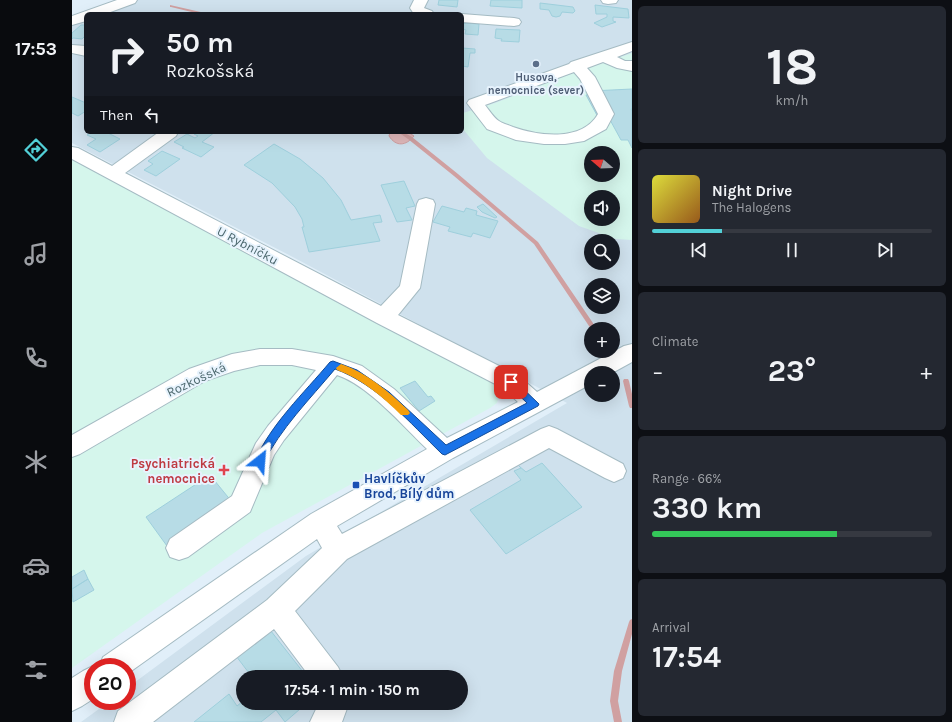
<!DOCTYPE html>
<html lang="en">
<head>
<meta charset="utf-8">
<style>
	body { margin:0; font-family:Karla,sans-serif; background:#242831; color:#f1f3f6; height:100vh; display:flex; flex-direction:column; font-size:15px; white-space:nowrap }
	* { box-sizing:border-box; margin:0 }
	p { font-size:13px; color:#9ea1a6 }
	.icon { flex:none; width:22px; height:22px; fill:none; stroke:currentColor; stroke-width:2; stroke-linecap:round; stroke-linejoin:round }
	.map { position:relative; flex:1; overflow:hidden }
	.side { display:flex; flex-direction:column; gap:6px; padding:6px; background:#0d0f14; width:320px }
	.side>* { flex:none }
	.guide { position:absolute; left:12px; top:12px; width:380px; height:122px; border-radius:6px; box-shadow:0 4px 16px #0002; background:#171b24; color:#f1f3f6; overflow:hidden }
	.needle { width:26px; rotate:289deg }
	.controls { position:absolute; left:512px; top:146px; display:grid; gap:8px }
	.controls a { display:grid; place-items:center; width:36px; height:36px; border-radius:50%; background:#171b24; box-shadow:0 4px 16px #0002; font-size:20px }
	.speed { position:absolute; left:12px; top:658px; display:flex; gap:8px; font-size:20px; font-weight:700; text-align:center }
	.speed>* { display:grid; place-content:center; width:52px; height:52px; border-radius:50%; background:#171b24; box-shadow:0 4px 16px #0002; line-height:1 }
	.speed .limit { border:6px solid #d22; background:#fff; color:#111 }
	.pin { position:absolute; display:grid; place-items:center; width:34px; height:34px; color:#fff; margin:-17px; border-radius:8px; box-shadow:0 2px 6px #0006 }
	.me { position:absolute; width:44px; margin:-22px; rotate:28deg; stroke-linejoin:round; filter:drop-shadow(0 0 3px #0008) }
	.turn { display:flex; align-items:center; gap:14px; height:84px; padding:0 16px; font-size:18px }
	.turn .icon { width:52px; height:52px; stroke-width:2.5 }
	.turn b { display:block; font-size:28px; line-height:34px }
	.then { display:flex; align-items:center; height:38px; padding:0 16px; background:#0003; gap:8px; font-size:15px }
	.big { font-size:30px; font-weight:700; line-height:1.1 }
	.side .card { flex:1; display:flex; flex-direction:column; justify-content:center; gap:6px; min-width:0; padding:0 14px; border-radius:6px; background:#242831 }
	.side .dial { align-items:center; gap:0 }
	.dial b { font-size:52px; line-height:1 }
	.song { display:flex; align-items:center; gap:12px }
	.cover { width:48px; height:48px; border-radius:6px; background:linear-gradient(135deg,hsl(60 70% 55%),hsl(30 70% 35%)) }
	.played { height:4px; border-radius:2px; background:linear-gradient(90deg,#52d0d7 25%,#363941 25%) }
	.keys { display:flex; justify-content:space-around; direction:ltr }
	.heat { display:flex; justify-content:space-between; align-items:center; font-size:22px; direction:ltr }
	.charge { height:6px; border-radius:3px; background:linear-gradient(90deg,#34c759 66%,#363941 0) }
	.trip { position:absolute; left:164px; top:670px; width:232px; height:40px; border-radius:20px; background:#171b24; box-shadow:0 4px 16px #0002; font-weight:700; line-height:40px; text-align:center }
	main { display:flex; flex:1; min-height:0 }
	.menu { display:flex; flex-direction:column; width:72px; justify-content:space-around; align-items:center; background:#090b0e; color:#9ea1a6 }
	.menu .icon { width:28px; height:28px }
	.menu .active { color:#52d0d7 }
	.menu b { font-size:18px; color:#f1f3f6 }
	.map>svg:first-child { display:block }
	.residential { fill:#cfe1ed; fill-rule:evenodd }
	.medical { fill:#d5f6ec; fill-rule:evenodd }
	.water { fill:#e0b8ba; stroke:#d0a0a1 }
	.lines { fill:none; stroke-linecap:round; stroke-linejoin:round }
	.stream { fill:#d0a0a1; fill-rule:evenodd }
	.building { fill:#b7dce6; stroke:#9ecfdc }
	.minor-casing { stroke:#a5bbc3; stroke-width:2 }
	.minor { fill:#fff; fill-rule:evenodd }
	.route { fill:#1a73e8; stroke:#114b97 }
	.slow { fill:#f59e0b }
	.service-dot { fill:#5c6f8a; stroke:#e7f3fd; stroke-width:1.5 }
	.health-dot { fill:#e0444e; stroke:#e7f3fd; stroke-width:1.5 }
	.transit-dot { fill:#1a4fb4; stroke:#e7f3fd; stroke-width:1.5 }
	.labels { text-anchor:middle; stroke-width:4; stroke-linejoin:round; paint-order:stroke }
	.far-service-label { font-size:11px; font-weight:bold; fill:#4e5e75; stroke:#e7f3fd }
	.street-label { font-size:13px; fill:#4b676d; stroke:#e7f3fd }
	.health-label { font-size:13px; font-weight:bold; fill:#be3a42; stroke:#e7f3fd; text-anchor:end }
	.transit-label { font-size:13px; font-weight:bold; fill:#164399; stroke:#e7f3fd; text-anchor:start }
</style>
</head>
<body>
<main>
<nav class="menu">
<b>17:53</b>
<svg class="icon active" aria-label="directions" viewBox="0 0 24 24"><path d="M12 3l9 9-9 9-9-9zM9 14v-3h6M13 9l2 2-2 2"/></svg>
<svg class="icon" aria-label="music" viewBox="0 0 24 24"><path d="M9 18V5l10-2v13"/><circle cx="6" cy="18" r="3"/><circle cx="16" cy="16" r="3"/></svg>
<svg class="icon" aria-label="phone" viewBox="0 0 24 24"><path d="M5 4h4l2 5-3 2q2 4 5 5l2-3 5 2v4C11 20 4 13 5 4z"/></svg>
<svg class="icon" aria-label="climate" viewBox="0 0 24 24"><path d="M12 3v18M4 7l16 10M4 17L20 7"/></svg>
<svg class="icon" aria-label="car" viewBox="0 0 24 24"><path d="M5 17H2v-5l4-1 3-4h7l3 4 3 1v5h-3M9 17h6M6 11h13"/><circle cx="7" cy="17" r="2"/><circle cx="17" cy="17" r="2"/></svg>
<svg class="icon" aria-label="filters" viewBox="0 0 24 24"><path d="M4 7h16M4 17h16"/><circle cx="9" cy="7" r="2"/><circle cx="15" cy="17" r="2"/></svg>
</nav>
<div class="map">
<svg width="560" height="722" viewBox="0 0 560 722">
	<rect width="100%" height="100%" fill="#e1eff9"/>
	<!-- residential -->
	<path class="residential" d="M65 0H560V722H9L38 701H55V688L234 556 495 403 217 255 0 143V25L14 19V132H390V14H28ZM519 153H541V175H519ZM519 197H541V219H519ZM519 241H541V263H519ZM519 285H541V307H519ZM519 329H541V351H519ZM519 373H541V395H519ZM171 677H389V703H171Z"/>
	<!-- medical -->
	<path class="medical" d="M560 53V240L544 239 507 226 415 158 390 128V116L391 113 423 103 496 75ZM519 153H541V175H519ZM519 197H541V219H519Z
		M0 159 416 379 424 387 427 395 425 403 418 408 190 533 0 668Z"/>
	<!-- water -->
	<path class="water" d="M318 132H336L342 136C334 146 324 147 317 136Z"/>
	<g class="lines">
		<!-- stream -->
		<path class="stream" d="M98 5 133 13 135 14H128L99 7H98Z
			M326 132H331L340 137 386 174 466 242 525 329H519L462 244 382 176 336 139Z
			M552 379H556L557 381 560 394V408H558L557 406 551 381Z
			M560 619V634L550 671 546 701 550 722H542L538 701 542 671 557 622 558 620Z"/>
	</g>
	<!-- building -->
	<path class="building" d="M367 0H386L385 7 366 5Z
		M419 0H450V8L418 6Z
		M468 3 501 7 503 11 501 13 490 12 488 16 484 17 480 16 477 10 468 9Z
		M523 5 556 9 557 18 541 17V21L544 22 530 27 522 23 535 17V14H524Z
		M395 23 407 24 406 35 393 34 394 30 390 29V24Z
		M9 25H14V35L10 39 1 38 0 39V33Z
		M424 29 448 30 447 42 429 41 430 39 423 38Z
		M390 48 403 49V53H398L396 67 390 66Z
		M560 89V109H559L560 111V148L556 140H549L537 118 527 119 514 95 521 94 519 91Z
		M0 97 14 103V111L6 116 0 113Z
		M20 132H34L48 139 28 152 15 145 24 139 15 135Z
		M125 132H143L130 142 142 147 129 157 110 148 112 147 102 142 115 134 123 138 126 136 122 134Z
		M202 144 228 159 251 178 269 200 279 220 308 215 310 222 301 223 308 241 237 252 230 227H232L230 219 223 207 200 183 172 165Z
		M90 151 108 159 84 176 72 170 81 164 76 161Z
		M332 181 343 206 334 208 340 220 325 222 309 185Z
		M411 204 425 217 423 218 410 212 405 207Z
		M370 206 392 212 394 208 405 211 404 215 426 221 418 238 401 233 399 237 376 231 378 227 361 222Z
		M343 381 356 397 359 396 363 401 347 411 328 388Z
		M470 463 510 507 434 554 398 510 449 480 442 471 449 468 447 466 454 472Z
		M138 475 160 502 95 546 74 517Z
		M12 570 16 579 0 589V577Z
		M16 579 22 590 1 602 0 589Z
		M195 626 235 677H180L161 652Z
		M157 694 165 706 171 701V703H235L213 722 204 710 189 722H122Z"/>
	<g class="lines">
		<!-- minor casing -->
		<g class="minor-casing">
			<path id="minor" d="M45 0H65L63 3 33 14H14V21L0 25V16Z
				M342 0H356L352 8 360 11 362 14H342L338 8Z
				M529 0H546L544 3 536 4 531 3Z
				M389 14H390L442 18 447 19 449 22 447 25 442 26 390 22Z
				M560 42V51L545 57 553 61H560V71L545 68 531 62 515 68 523 77 542 114 534 129 512 141 493 144H472L444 140 415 129 395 103 397 100 497 64 499 62ZM502 72 508 79 526 114C510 142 467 136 441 127 437 125 431 124 427 121 422 118 417 110 413 105Z
				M0 45 14 46V56L0 53Z
				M87 132H106L104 136 53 173 309 306 328 286 345 204 347 200 354 198 361 200 363 204 348 288 326 315 447 376 465 392 552 346 560 344V362L540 373H519V384L381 458 265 526 270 534 469 429 477 426 485 429 551 464 554 471 551 478 542 482 533 478 477 448 275 559 223 611 266 667 271 677H238L202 629 81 722H42L46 711 195 600 250 548 245 539 55 674V667H27L31 657 239 514 355 449C331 426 296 385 265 375L212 440 202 455 178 512 116 557 107 560 98 557 94 548 98 539 160 496 184 443 196 426 244 370 220 365H188L162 371 133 381 8 454 0 457V435L117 369 160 354 188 349H220L261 356 290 366 322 389 375 438 446 402 431 388 305 323 0 159V147L6 148 40 166Z
				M21 666 22 667H21V699L10 706 0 711V678L11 671Z
				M247 703H277L270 722H238Z"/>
		</g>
		<!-- minor -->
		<use href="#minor" class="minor"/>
	</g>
	<!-- route -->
	<path class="route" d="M261 361 285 370 317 392 374 445 455 403 436 385 434 382 436 380H442L467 404 466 406 373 455 370 454C338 423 305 384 263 369 238 399 208 429 191 464L188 465 184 464 183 461C198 425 232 393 258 362Z"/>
	<!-- slow -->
	<path class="slow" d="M269 364C295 373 316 391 336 410L338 413 336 415H329C311 397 290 379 265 370L264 368Z"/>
	<!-- markers -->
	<circle class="service-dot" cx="464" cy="64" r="4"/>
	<path class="health-dot" d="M150 464h4v4h4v4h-4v4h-4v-4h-4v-4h4z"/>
	<rect class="transit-dot" x="280" y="481" width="8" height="8" rx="2"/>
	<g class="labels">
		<!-- far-service labels -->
		<g class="far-service-label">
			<text x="464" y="81">Husova,<tspan x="464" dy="13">nemocnice (sever)</tspan></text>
		</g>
		<!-- street labels -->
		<g class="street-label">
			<text transform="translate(176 245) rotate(28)" y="5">U Rybníčku</text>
			<text transform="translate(124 379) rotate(-25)" y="5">Rozkošská</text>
		</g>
		<!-- health labels -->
		<g class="health-label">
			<text x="143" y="468">Psychiatrická<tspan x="143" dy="15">nemocnice</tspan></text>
		</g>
		<!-- transit labels -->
		<g class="transit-label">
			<text x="292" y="483">Havlíčkův<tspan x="292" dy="15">Brod, Bílý dům</tspan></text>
		</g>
	</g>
</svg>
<div class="controls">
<a><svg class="needle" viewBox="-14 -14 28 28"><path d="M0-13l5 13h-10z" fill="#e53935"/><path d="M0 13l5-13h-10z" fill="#9ea1a6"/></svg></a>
<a><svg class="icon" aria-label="sound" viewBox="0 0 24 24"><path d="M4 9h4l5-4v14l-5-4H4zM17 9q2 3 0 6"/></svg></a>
<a><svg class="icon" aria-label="search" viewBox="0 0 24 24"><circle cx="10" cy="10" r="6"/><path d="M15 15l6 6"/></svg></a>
<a><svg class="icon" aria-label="layers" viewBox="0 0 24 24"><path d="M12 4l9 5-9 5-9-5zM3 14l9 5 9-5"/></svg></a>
<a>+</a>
<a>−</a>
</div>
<div class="speed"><div class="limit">20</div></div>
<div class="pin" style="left:439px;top:382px;background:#d93025"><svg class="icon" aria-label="arrive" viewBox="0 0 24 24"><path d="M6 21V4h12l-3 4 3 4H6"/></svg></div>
<svg class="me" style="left:188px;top:461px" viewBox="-20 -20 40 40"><path d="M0-17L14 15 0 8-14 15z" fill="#1a73e8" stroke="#fff" stroke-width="4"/></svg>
<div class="trip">17:54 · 1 min · 150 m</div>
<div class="guide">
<div class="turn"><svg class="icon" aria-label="right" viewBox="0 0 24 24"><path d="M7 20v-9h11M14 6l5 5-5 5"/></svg><div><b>50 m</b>Rozkošská</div></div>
<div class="then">Then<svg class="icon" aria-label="left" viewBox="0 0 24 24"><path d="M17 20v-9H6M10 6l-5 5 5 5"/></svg></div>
</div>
</div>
<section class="side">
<div class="card dial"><b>18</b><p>km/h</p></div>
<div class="card">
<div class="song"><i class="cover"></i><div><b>Night Drive</b><p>The Halogens</p></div></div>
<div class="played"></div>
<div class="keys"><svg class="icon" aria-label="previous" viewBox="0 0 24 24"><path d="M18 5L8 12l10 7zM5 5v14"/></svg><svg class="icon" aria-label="pause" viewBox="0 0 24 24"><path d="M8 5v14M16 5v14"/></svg><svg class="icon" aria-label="next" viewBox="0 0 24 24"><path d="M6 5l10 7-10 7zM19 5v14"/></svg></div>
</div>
<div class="card"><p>Climate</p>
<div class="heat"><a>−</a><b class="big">23°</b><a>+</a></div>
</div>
<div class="card"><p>Range · 66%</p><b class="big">330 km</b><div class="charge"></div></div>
<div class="card"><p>Arrival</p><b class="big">17:54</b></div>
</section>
</main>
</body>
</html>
